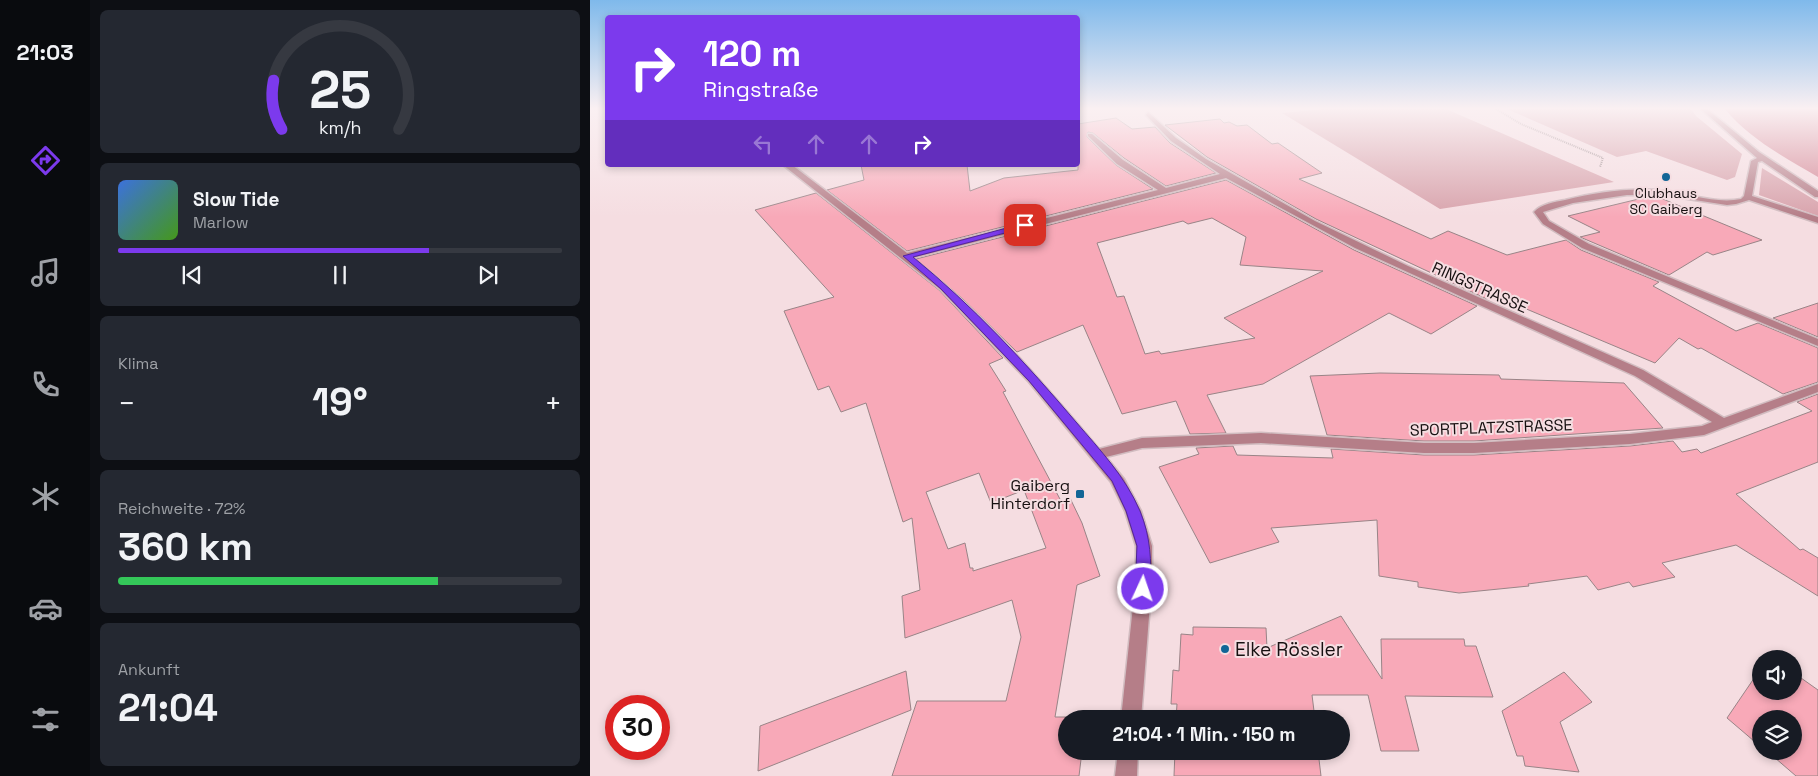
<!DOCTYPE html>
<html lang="de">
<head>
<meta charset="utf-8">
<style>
	body { margin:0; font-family:"Space Grotesk",sans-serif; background:#242831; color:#f1f3f6; height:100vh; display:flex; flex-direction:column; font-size:19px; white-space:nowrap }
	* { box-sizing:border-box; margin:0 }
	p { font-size:16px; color:#9ea1a6 }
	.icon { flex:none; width:28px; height:28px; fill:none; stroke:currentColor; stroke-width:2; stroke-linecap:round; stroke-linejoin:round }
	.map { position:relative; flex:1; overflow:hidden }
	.panel { display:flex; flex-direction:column; gap:10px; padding:10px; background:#0d0f14; width:500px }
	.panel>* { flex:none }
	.top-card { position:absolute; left:15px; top:15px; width:475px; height:152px; border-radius:5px; box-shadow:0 2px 8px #0003; background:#7c3aed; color:#fff; overflow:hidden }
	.fabs { position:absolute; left:1162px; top:650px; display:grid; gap:10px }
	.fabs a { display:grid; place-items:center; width:50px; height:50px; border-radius:50%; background:#171b24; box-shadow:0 2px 8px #0003; font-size:25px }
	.speed { position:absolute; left:15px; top:695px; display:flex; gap:10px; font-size:25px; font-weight:700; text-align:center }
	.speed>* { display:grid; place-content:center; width:65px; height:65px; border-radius:50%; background:#171b24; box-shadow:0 2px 8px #0003; line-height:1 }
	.speed .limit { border:8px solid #d22; background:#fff; color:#111 }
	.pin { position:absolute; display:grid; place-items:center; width:42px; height:42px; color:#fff; margin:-21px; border-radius:10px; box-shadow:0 2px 8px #0006 }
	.me { position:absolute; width:55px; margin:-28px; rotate:3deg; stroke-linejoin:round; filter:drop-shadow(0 0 4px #0008) }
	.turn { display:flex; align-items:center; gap:18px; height:105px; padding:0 15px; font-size:22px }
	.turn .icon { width:65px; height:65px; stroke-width:2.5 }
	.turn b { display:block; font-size:35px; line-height:42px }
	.lanes { display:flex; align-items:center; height:48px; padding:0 15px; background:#0003; justify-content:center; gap:25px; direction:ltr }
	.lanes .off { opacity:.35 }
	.big { font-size:38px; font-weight:600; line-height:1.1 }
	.panel .card { flex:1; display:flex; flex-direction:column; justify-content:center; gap:8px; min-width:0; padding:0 18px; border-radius:8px; background:#242831 }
	.panel .dial { align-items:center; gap:0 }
	.dial svg { height:130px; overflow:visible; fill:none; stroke:#363941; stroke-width:7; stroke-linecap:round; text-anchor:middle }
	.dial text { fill:#f1f3f6; stroke:none }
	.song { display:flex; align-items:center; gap:15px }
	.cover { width:60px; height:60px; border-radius:8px; background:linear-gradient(135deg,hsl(220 70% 55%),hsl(100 70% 35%)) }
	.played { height:5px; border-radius:2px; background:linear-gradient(90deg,#7c3aed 70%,#363941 70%) }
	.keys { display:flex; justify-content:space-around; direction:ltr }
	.heat { display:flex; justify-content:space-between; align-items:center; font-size:28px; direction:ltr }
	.charge { height:8px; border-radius:4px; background:linear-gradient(90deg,#34c759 72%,#363941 0) }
	.trip { position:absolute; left:468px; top:710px; width:292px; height:50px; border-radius:25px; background:#171b24; box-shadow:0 2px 8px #0003; font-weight:600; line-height:50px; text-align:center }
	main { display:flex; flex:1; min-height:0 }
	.dock { display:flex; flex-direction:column; width:90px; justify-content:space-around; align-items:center; background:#090b0e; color:#9ea1a6 }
	.dock .icon { width:35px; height:35px }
	.dock .selected { color:#7c3aed }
	.dock b { font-size:22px; color:#f1f3f6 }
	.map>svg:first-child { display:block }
	.green { fill:#d8a3ac }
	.forest { fill:#d48896 }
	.building { fill:#f8a9b8; stroke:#998487; fill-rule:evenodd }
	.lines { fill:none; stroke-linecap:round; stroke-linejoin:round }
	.minor-casing { stroke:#d1bcc0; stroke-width:3 }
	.path { stroke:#98888a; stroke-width:2; stroke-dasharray:1 1; stroke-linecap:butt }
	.minor { fill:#b57e88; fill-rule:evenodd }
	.route { fill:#7c3aed; stroke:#51269a }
	.poi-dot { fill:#126596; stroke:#f5dde1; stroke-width:2 }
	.labels { text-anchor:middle; stroke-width:4; stroke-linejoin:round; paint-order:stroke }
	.far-poi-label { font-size:14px; fill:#171011; stroke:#f5dde1 }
	.street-label { font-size:16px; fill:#171011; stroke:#f5dde1 }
	.poi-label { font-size:16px; fill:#171011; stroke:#f5dde1; text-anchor:end }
	.near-poi-label { font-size:19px; fill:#171011; stroke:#f5dde1; text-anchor:start }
</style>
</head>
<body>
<main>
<nav class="dock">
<b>21:03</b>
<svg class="icon selected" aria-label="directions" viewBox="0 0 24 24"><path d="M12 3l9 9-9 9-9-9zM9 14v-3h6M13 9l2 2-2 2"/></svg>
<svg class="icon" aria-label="music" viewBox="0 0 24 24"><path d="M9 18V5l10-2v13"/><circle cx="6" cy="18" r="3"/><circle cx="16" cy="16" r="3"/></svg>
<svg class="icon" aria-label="phone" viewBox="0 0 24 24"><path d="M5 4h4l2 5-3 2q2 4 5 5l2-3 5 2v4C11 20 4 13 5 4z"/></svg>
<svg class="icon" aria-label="climate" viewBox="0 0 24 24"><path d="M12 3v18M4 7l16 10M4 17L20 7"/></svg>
<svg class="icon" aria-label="car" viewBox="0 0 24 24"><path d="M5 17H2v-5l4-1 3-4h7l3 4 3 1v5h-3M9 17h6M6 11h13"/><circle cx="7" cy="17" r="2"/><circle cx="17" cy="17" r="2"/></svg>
<svg class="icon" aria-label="filters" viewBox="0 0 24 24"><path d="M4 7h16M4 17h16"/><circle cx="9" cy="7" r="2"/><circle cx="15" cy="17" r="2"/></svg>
</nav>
<section class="panel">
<div class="card dial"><svg viewBox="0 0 100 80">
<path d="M14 69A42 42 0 1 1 86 69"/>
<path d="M14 69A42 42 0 0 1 9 39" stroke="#7c3aed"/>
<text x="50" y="56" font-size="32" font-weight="700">25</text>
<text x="50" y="72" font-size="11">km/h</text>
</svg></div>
<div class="card">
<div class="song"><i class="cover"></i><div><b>Slow Tide</b><p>Marlow</p></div></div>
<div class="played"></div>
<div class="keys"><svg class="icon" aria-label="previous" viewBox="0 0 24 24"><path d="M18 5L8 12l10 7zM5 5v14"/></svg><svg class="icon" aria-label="pause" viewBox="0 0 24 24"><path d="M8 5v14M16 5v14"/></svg><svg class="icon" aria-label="next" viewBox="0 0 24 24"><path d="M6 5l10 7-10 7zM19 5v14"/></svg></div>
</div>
<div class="card"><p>Klima</p>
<div class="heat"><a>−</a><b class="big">19°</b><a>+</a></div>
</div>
<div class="card"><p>Reichweite · 72%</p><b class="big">360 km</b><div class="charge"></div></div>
<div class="card"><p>Ankunft</p><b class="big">21:04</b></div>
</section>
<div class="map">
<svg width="1228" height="776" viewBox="0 0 1228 776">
	<rect width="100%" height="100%" fill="#f5dde1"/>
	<!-- green -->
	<path class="green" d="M735 109H856L1024 182 850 209 692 113Z
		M917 109H1101L1106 116 1152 154 1145 177 1137 180 1056 151 1027 157Z
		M1172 168 1228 202V216L1169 195Z"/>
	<!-- forest -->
	<path class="forest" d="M1135 109H1228V177C1196 158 1158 138 1135 109Z"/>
	<!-- building -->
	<path class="building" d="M526 118 542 129 565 127 580 143 626 173 576 186 534 158 503 133 498 132 497 137 526 165 563 189 317 251 237 190 274 180 271 165H377L380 191 414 178 488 170V124Z
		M630 119 634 123 639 122 647 126 657 125 682 144 688 143 732 173 709 179 841 239 858 231 917 255 976 240 991 250 1069 282 1063 286 1146 331 1168 323 1228 348V382L1193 394 1111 348 1108 349 1089 338 1065 363 903 295 897 299 726 219 617 157 575 125Z
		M636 180 764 250 887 306 841 334 799 313 673 384 617 395 636 433 600 434 586 401 532 414 493 325 427 352 374 300 326 259ZM622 218 656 237 650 265 733 271 634 318 665 338 571 354 569 351 555 354 534 296 527 297 507 243 593 221 598 224Z
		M226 193 349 290 413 358 399 364 416 391 413 392 471 501 480 498 492 523 510 576 487 585 465 717H497L476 719V751H492L489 776H302L327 701H416L431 637 422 600 315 638 312 596 330 590 322 518 313 522 276 403 251 412 239 386 228 390 194 311 244 297 165 210ZM389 473 401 503 434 490 456 548 383 571V568H380L375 543 358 549 336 492Z
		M1057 197H1068L1172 240 1123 255 1117 252 1079 275 990 237 1010 232 978 216Z
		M1228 303V337L1183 318Z
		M790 373 909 375 911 379 1034 383 1073 428 884 441H834L737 435 720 376Z
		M1228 394V462L1146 494 1210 550 1213 549 1228 558V596L1146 545 1072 563 1085 577 1043 587 1039 582 1008 590 997 576 938 584 939 586 869 593 828 587V582L789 576 787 520 681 528 689 542 620 563 569 467 609 454 606 448 643 446 647 455 743 458 741 449 834 455H884L1040 446 1083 441 1092 452 1107 449 1111 453 1222 411 1207 402Z
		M751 616 792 679 791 639H874L875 646H886L903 697 815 696 829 751H791L778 695H722L725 719H586L587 704H581L583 670 589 671 591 634 603 635V627L676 628 677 648Z
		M1171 668V691H1204V673L1228 690V776H1206L1177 751H1204V719H1171V747L1137 718Z
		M316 671 321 710 168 771 170 726Z
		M974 672 1002 702 970 722 989 772 935 766 933 756H927L912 711Z
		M585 751H728L731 776H584Z"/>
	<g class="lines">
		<!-- minor casing -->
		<g class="minor-casing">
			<path id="minor" d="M1111 109H1117L1169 152 1228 191V197H1225L1172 161 1168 162 1162 196 1228 217V223L1159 200 1146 204 1137 205 1072 195H1037L983 203 953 212 959 221 999 244 1228 339V346L992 248 953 224 944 212C951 204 965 202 975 200 1007 192 1042 187 1075 191 1099 194 1127 204 1151 199L1154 196 1161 161 1167 158Z
				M558 112 586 138 616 159 725 221 818 266 1053 370 1134 418 1228 384V392L1114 435 1040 444 884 453H834L671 443 552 448 516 457 534 479 551 511 562 546V578L551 719H531L546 578V546L535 511 521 482 439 382 350 289 193 165H202L317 253 568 190 527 164 498 136V134H502L533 160 576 188 630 174 581 141 556 115ZM636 178 765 248 1045 376 1122 422 1112 426 1040 434 884 443H834L671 433 552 438 509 449C451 381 393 312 322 258Z
				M528 751H548L547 776H525Z"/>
		</g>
		<!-- path -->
		<path class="path" d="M906 109 931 124 1013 158 1010 167"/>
		<!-- minor -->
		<use href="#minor" class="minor"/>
	</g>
	<!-- sky -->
	<linearGradient id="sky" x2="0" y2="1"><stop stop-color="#7fb9eb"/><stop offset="0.5" stop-color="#faf0f2"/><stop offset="1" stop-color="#faf0f2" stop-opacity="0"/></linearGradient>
	<rect width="1228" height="217" fill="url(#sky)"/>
	<!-- route -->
	<path class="route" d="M435 223 439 225 438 227 323 257C383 306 436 363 486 422 510 450 535 476 550 511 561 538 561 560 561 589L559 593 553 595 548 593 545 589 547 546 536 511 522 481 439 381 351 289 313 256Z"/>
	<!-- markers -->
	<g class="poi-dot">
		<circle cx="1076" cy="177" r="5"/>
		<rect x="485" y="489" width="10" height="10" rx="2.5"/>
		<circle cx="635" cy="649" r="5"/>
	</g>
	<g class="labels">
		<!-- far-poi labels -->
		<g class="far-poi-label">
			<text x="1076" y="198">Clubhaus<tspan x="1076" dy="16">SC Gaiberg</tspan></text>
		</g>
		<!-- street labels -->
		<g class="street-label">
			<text transform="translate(890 287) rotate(24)" y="6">RINGSTRASSE</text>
			<text transform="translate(901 427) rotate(-2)" y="6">SPORTPLATZSTRASSE</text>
		</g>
		<!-- poi labels -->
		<g class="poi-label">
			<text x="480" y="491">Gaiberg<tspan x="480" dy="18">Hinterdorf</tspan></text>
		</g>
		<!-- near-poi labels -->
		<g class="near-poi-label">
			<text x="645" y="656">Elke Rössler</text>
		</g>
	</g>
</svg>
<div class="fabs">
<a><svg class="icon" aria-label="sound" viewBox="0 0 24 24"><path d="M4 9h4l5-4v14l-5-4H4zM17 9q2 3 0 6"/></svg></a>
<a><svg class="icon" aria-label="layers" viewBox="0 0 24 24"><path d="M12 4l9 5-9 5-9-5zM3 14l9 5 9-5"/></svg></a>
</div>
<div class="speed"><div class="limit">30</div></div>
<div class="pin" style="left:435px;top:225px;background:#d93025"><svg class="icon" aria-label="arrive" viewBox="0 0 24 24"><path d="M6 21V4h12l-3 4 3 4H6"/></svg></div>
<svg class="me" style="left:553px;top:589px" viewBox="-20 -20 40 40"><circle r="17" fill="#7c3aed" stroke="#fff" stroke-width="3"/><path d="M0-11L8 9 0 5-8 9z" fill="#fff"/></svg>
<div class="trip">21:04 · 1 Min. · 150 m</div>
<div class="top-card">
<div class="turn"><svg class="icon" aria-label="right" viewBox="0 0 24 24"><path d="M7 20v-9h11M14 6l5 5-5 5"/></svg><div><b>120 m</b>Ringstraße</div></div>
<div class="lanes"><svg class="icon off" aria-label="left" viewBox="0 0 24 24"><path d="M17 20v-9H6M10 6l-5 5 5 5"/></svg><svg class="icon off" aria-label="ahead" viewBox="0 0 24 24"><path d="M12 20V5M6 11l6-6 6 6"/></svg><svg class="icon off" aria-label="ahead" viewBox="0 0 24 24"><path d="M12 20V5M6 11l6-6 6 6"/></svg><svg class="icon" aria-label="right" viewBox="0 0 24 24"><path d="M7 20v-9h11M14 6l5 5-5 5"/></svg></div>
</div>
</div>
</main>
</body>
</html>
